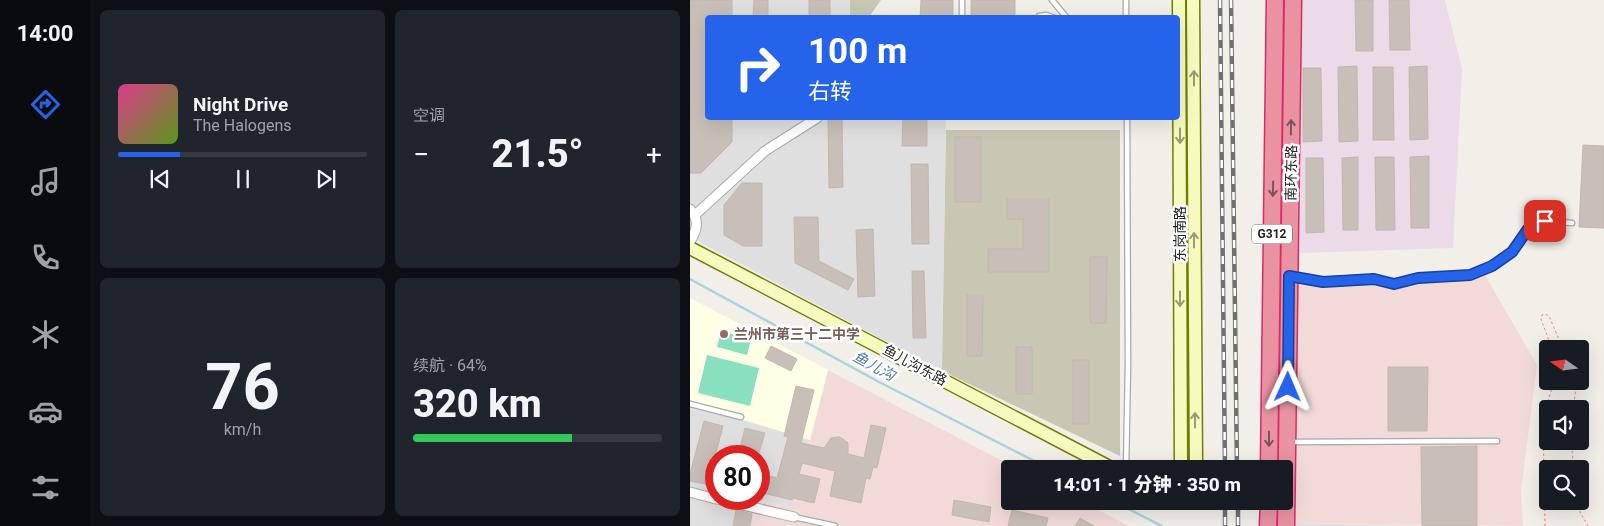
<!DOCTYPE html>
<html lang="zh">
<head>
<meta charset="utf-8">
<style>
	body { margin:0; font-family:Roboto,"Noto Sans SC",sans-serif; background:#20242c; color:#f1f3f6; height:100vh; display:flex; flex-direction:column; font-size:19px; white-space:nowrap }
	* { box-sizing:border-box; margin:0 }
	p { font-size:16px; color:#9ea1a6 }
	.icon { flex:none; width:28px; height:28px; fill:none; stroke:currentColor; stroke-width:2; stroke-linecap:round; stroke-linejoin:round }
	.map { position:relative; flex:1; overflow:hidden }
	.drawer { display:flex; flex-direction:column; gap:10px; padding:10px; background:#0d0f14; width:600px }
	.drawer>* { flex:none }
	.top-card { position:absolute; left:15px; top:15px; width:475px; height:105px; border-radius:5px; box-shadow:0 5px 20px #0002; background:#2563eb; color:#fff; overflow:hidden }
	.needle { width:32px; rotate:284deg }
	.tools { position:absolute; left:849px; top:340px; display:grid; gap:10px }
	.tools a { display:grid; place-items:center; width:50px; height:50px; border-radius:5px; background:#171b24; box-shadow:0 5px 20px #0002; font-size:25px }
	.speed { position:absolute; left:15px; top:445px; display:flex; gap:10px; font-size:25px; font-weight:700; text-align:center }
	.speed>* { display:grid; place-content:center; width:65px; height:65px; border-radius:50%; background:#171b24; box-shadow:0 5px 20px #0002; line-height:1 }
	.speed .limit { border:8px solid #d22; background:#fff; color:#111 }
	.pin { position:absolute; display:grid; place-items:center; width:42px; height:42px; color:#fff; margin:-21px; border-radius:10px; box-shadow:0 2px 8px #0006 }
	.me { position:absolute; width:55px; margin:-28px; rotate:1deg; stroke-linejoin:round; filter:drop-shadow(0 0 4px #0008) }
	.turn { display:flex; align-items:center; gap:18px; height:105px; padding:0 20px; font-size:22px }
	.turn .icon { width:65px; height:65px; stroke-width:2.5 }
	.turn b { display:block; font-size:35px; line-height:42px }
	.big { font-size:38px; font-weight:800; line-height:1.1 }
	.drawer .tile { flex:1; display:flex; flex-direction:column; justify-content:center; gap:8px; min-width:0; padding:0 18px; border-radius:8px; background:#20242c }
	.drawer .dial { align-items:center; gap:0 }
	.dial b { font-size:65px; line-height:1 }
	.song { display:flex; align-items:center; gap:15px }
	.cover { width:60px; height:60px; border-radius:8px; background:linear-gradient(135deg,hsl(330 70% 55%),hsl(90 70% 35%)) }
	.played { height:5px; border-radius:2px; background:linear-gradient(90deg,#2563eb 25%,#363941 25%) }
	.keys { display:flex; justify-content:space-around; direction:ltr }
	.heat { display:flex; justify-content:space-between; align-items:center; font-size:28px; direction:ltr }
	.charge { height:8px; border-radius:4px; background:linear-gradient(90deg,#34c759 64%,#363941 0) }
	.drawer .tiles { flex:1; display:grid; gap:10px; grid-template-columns:repeat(2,1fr) }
	.trip { position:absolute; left:311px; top:460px; width:292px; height:50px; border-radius:5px; background:#171b24; box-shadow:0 5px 20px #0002; font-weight:800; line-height:50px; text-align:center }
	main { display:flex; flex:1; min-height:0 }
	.menu { display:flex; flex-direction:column; width:90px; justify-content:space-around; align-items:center; background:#090b0e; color:#9ea1a6 }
	.menu .icon { width:35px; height:35px }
	.menu .selected { color:#2563eb }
	.menu b { font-size:22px; color:#f1f3f6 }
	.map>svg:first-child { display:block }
	.residential { fill:#e0dfdf; fill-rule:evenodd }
	.commercial { fill:#f2dad9 }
	.industrial { fill:#ebdbe8 }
	.education { fill:#ffffe5 }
	.construction { fill:#c7c7b4 }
	.pitch { fill:#88e0be }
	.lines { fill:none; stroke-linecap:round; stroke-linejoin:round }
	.stream { stroke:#aad3df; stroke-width:2.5 }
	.building { fill:#c7bfb8; stroke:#c4b6ab }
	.lane-casing { stroke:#a9a9a9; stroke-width:7 }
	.street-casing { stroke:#a9a9a9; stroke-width:11 }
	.secondary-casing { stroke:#707d05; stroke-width:15 }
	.highway-casing { stroke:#dc2a67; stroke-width:19 }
	.path { stroke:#fa8072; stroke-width:1; stroke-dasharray:2.5 2.5; stroke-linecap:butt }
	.lane { stroke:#fff; stroke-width:4.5 }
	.street { stroke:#fff; stroke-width:9 }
	.secondary { stroke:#f7fabf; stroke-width:12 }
	.highway { stroke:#e892a2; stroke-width:16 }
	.rail-casing { stroke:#707070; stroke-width:4.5 }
	.rail { stroke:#fff; stroke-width:2.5; stroke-dasharray:8; stroke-linecap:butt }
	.oneway { stroke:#979978 }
	.oneway2 { stroke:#7b545c }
	.route-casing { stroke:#184099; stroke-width:12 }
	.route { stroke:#2563eb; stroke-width:9 }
	.education-dot { fill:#8d6e63; stroke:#fff; stroke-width:2 }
	.labels { text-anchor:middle; stroke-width:5; stroke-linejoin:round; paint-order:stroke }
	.shield { fill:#fff; stroke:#646464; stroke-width:1 }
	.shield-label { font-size:12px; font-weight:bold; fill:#222 }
	.street-label { font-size:14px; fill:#222; stroke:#fff }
	.education-label { font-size:14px; font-weight:bold; fill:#785e54; stroke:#fff; text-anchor:start }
	.water-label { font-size:15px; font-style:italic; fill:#4a7aab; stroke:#fff }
</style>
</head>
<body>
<main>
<nav class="menu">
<b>14:00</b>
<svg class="icon selected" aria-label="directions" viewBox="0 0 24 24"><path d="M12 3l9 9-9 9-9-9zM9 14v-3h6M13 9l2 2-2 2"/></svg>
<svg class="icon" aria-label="music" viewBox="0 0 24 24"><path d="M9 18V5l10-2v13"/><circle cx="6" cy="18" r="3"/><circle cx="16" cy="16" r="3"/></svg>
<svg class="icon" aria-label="phone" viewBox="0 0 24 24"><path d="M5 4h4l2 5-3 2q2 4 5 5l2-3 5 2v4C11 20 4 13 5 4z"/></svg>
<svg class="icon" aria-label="climate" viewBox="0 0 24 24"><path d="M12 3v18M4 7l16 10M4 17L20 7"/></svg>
<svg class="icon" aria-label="car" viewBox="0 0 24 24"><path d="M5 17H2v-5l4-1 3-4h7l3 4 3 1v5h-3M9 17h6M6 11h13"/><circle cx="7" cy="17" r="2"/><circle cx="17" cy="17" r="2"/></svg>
<svg class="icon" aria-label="filters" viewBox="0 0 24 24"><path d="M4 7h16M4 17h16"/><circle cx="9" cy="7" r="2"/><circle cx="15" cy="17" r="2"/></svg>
</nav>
<section class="drawer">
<div class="tiles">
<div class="tile">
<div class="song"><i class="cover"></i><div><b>Night Drive</b><p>The Halogens</p></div></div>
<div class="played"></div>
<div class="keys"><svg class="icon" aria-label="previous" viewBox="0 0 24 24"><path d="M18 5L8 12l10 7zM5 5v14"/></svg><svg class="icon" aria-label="pause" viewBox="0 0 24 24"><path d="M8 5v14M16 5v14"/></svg><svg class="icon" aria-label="next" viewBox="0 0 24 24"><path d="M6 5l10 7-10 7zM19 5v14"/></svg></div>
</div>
<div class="tile"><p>空调</p>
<div class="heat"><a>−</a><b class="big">21.5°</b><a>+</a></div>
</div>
<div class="tile dial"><b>76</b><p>km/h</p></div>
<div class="tile"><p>续航 · 64%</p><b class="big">320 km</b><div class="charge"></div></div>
</div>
</section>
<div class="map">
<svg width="914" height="526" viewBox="0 0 914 526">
	<rect width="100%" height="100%" fill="#f2efe9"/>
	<!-- residential -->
	<path class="residential" d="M0 0H160V17L18 18V118H256L252 371 0 237Z
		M0 404 120 440 103 507 66 500 64 507 63 526H0ZM26 456H69V499H26Z
		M605 523 750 526H606Z"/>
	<!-- commercial -->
	<path class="commercial" d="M795 275 847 365 831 491 833 526 605 523 607 280Z
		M138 370 328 469H320V501H391L439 526H63L66 500 103 507Z"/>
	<!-- industrial -->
	<path class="industrial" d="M612 0H755L772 69 763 248 610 253Z"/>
	<!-- education -->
	<path class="education" d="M0 298 138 370 120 440 0 404Z"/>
	<!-- construction -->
	<path class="construction" d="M160 0H191L179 17 160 18Z
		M256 130H430V456L252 371Z"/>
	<!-- pitch -->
	<path class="pitch" d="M31 331 61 339 57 355 27 347Z
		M17 355 69 368 60 406 8 393Z"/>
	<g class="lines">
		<!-- stream -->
		<path class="stream" d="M0 279 189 382 360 469
			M423 501 472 526"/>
	</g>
	<!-- building -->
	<path class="building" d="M0 0H42V18H18V118H42V142L11 173H0Z
		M64 0H78V18H63Z
		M119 0H140V18H119Z
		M231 0H263V18H230Z
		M281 0H325V15H281Z
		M665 0H683V51H666Z
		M699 0H719L720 50H700Z
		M667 66 668 141 649 142 648 67Z
		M737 66 738 139 720 140 719 67Z
		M683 67H703L704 140H683Z
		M613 68H631L632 141 613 142Z
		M138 118H152L153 187 139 188Z
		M213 118H237V146H212Z
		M265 137H291V202H265Z
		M893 145 914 146V228L889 227Z
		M739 156V228H721L720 157Z
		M668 157V230H653L652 158Z
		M685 157H704L705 230H686Z
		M616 158H633L634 232 616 233Z
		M221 164H238L239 244H222Z
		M52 183H72V246H53L34 235V205Z
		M317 199H359V272H298V249H333V219H317Z
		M104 217H128L129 261 164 279 158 290 105 263Z
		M183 229 185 296 168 297 166 230Z
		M400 257H417L416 323H400Z
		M222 271H234L236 338H223Z
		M277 295H293L292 356H277Z
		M81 346 107 359 101 371 75 358Z
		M326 347H342V394H326Z
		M383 360H399V424H383Z
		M698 367H738L737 431H698Z
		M106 386 124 390 111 443 134 448 141 438 150 437 158 443V454L174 458 181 425 196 428 187 468 183 467 180 479 176 478 171 503 140 496 145 471 112 463 109 474 130 479 124 503 103 498 102 500 69 492 72 474 87 478 98 437 94 436Z
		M14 421 33 426 26 453V486L0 481V474Z
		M55 428 75 433 68 456H48Z
		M787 446V526H732L731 447Z
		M264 500 301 507 299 522 262 515Z
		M46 510 62 514 60 526H43Z
		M322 510 358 518 356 526H318Z
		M390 518 404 526H385Z"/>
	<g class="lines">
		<!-- lane casing -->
		<g class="lane-casing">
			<path id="lane" d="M362 0 377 18
				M436 0V18
				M349 16 356 15 365 18
				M272 18V0
				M603 277 633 282 684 279 704 284 728 278 780 275 802 266 822 252 838 229 846 224 855 221 882 223
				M0 404 51 417
				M601 442 807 441
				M436 469 438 364 437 118
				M104 517 145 526"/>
		</g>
		<!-- street casing -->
		<g class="street-casing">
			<path id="street" d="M0 209C10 220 7 230 0 242
				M5 215 75 151 127 118
				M0 492 26 499
				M27 499 104 517"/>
		</g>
		<!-- secondary casing -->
		<g class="secondary-casing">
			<path id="secondary" d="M489 0 491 469
				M503 0 506 469
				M0 248 423 469"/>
		</g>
		<!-- highway casing -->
		<g class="highway-casing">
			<path id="highway" d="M579 469 585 0
				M578 526 579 501
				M596 526 603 0"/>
		</g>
		<!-- path -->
		<path class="path" d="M862 349 851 319 852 315 855 314 859 316 873 349
			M883 409 886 388 885 381
			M881 441 884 469
			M888 501 890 512 898 526
			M855 526 853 419 864 381"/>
		<!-- lane -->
		<use href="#lane" class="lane"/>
		<!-- street -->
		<use href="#street" class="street"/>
		<!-- secondary -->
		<use href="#secondary" class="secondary"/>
		<!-- highway -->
		<use href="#highway" class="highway"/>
		<!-- rail casing -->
		<g class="rail-casing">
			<path id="rail" d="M530 0 535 469
				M541 0 547 469
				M535 501V526
				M548 501V526"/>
		</g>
		<!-- rail -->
		<use href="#rail" class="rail"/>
	</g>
	<!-- one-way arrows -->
	<defs><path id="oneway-shaft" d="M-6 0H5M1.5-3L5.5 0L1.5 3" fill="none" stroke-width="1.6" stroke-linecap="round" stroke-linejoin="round" transform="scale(1.25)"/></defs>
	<g class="oneway">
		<use href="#oneway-shaft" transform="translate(504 78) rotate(-90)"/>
		<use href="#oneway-shaft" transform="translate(490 136) rotate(90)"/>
		<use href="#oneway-shaft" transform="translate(504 240) rotate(-90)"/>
		<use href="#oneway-shaft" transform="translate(490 299) rotate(90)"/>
		<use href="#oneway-shaft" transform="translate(505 420) rotate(-90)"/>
	</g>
	<g class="oneway2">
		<use href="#oneway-shaft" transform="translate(601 127) rotate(-89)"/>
		<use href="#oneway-shaft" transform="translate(583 189) rotate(91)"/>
		<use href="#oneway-shaft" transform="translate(579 439) rotate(90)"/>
	</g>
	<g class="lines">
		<!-- route casing -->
		<g class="route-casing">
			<path id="route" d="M598 387 599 276 633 282 684 279 704 284 728 278 780 275 802 266 822 252 838 229 846 224 855 221"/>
		</g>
		<!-- route -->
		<use href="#route" class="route"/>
	</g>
	<!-- markers -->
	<circle class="education-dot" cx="34" cy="334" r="5"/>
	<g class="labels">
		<!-- shield labels -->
		<rect class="shield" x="562" y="224.5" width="40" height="19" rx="4"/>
		<g class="shield-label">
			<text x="582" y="238">G312</text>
		</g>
		<!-- street labels -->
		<g class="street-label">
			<text transform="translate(601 173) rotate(-89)" y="5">南环东路</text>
			<text transform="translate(490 234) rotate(-90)" y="5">东岗南路</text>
			<text transform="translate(225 365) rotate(28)" y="5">鱼儿沟东路</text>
		</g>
		<!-- education labels -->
		<g class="education-label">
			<text x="44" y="339">兰州市第三十二中学</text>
		</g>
		<!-- water labels -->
		<g class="water-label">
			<text transform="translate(184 366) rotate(28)" y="5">鱼儿沟</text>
		</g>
	</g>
</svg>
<div class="tools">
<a><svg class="needle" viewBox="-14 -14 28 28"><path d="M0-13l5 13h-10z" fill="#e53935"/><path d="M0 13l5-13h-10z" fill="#9ea1a6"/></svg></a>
<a><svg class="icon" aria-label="sound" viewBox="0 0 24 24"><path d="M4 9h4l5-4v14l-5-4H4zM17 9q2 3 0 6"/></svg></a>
<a><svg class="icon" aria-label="search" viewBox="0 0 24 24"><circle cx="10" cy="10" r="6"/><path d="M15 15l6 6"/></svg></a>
</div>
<div class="speed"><div class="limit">80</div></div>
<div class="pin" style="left:855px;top:221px;background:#d93025"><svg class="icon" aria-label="arrive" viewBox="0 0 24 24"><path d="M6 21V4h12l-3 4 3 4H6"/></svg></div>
<svg class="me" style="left:598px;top:387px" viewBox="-20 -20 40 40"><path d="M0-17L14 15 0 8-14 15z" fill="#2563eb" stroke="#fff" stroke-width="4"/></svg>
<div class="trip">14:01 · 1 分钟 · 350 m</div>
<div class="top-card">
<div class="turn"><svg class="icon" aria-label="right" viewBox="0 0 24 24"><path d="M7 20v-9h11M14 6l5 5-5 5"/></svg><div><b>100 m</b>右转</div></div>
</div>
</div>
</main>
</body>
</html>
